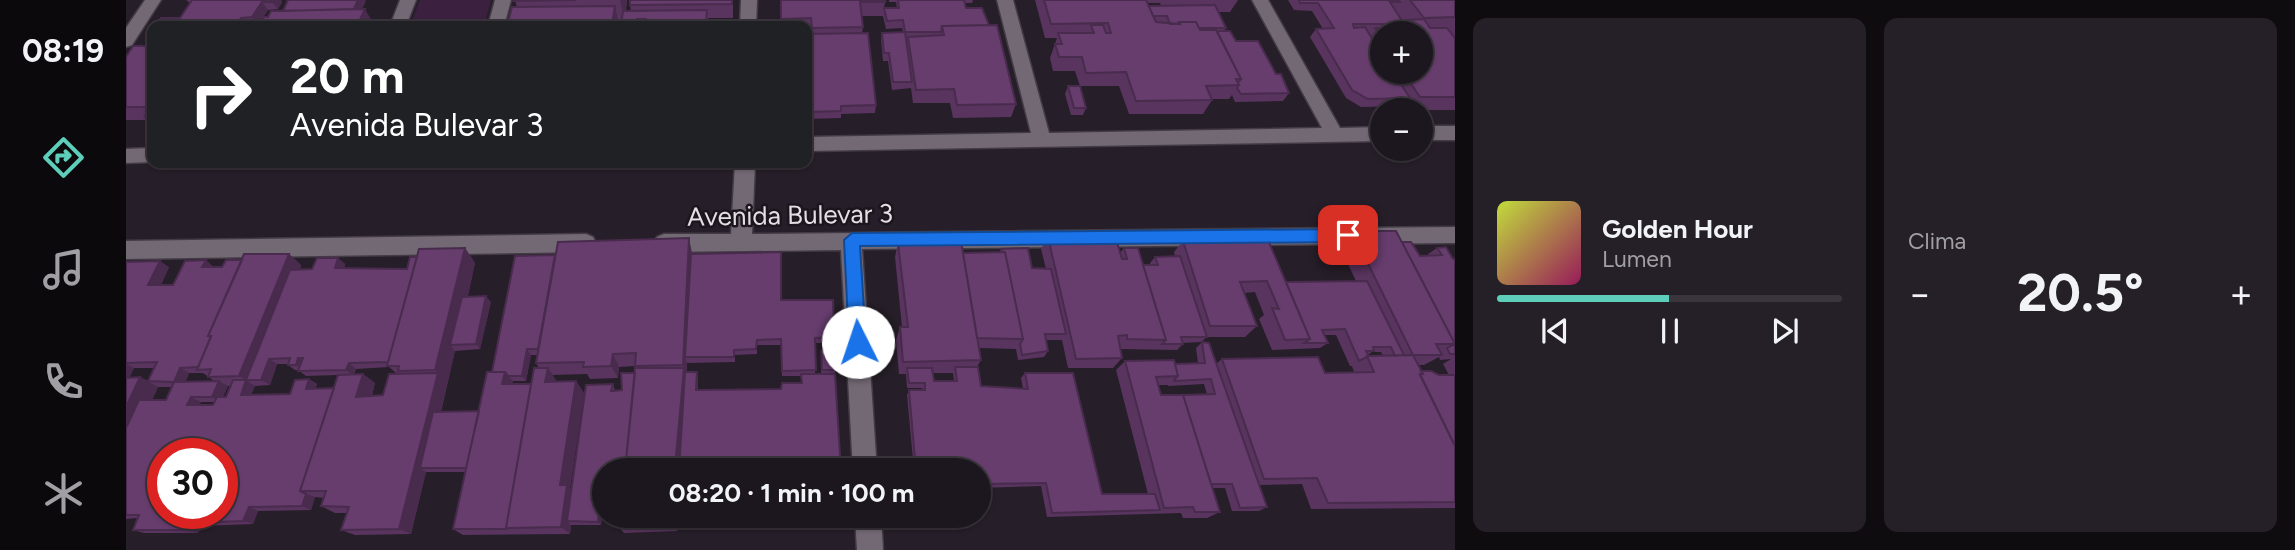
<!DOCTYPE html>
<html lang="pt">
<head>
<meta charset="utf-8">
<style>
	body { margin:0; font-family:Figtree,sans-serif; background:#251f27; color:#f1f3f6; height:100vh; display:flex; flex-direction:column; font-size:26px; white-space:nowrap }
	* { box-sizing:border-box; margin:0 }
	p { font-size:23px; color:#a09fa4 }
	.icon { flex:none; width:38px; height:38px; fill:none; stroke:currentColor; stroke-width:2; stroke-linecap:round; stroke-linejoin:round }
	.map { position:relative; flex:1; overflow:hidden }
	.side { display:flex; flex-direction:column; gap:18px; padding:18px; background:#0f0c10; width:840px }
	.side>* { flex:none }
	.hud { position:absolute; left:21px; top:21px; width:665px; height:147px; border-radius:14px; box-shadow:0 2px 5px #0004,0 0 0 2px #3a353c; background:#202124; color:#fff; overflow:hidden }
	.controls { position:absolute; left:1244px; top:21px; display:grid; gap:14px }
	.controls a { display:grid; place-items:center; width:63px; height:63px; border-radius:50%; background:#1c161e; box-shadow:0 2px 5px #0004,0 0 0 2px #3a353c; font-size:35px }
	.speed { position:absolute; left:21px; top:438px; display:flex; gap:14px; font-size:35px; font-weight:700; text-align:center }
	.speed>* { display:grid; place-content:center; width:91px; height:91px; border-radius:50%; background:#1c161e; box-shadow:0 2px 5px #0004,0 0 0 2px #3a353c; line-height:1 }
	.speed .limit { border:10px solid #d22; background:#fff; color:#111 }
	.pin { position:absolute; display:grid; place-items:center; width:60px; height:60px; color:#fff; margin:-30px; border-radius:14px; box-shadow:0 4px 10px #0006 }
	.me { position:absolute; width:77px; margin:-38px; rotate:356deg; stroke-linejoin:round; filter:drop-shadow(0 0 5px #0008) }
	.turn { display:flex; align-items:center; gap:24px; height:147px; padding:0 28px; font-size:32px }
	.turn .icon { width:91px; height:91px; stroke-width:2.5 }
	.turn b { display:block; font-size:49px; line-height:60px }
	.big { font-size:52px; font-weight:700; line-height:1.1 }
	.side .tile { flex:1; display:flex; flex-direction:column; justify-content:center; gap:10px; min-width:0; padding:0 24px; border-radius:14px; background:#251f27 }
	.song { display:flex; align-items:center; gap:21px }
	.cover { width:84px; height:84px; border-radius:10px; background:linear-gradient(135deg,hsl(70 70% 55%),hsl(330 70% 35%)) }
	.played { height:7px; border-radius:4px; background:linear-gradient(90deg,#5dceb9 50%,#3a353c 50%) }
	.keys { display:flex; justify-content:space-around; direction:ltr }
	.heat { display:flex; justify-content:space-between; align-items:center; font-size:38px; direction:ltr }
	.side .tiles { flex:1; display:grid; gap:18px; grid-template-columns:repeat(2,1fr) }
	.trip { position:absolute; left:466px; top:458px; width:399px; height:70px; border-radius:35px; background:#1c161e; box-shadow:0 2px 5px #0004,0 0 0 2px #3a353c; font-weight:700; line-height:70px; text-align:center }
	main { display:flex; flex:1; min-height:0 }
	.tabs { display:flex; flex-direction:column; width:126px; justify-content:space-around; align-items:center; background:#0b090c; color:#a09fa4 }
	.tabs .icon { width:49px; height:49px }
	.tabs .current { color:#5dceb9 }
	.tabs b { font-size:32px; color:#f1f3f6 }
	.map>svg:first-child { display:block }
	.green { fill:#3b2040 }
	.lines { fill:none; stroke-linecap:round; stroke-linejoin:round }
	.minor-casing { stroke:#423b44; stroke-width:3 }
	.minor { fill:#736975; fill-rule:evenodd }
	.wall { fill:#59345f; fill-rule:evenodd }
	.shaded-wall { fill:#482b4d }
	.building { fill:#673d6e; stroke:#482b4d; stroke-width:2; fill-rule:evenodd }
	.route { fill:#1a73e8; stroke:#114b97; stroke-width:2 }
	.labels { text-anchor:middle; stroke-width:5; stroke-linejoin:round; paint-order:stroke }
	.street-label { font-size:26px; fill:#e4dee5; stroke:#1d151e }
</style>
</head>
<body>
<main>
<nav class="tabs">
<b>08:19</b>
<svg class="icon current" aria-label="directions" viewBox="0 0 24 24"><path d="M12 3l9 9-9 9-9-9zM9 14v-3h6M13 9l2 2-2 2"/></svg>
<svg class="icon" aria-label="music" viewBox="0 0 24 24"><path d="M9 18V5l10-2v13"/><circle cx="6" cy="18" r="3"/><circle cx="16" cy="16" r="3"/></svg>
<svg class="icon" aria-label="phone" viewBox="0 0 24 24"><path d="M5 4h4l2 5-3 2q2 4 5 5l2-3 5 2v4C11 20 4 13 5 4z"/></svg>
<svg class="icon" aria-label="climate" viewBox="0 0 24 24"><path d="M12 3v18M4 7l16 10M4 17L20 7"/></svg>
</nav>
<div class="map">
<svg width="1329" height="550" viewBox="0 0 1329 550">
	<rect width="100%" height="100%" fill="#261e28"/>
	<!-- green -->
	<path class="green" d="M294 0H365L358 26H284Z"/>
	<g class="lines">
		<!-- minor casing -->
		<g class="minor-casing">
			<path id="minor" d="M19 0H35L6 45 0 47V28Z
				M274 0H290L280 26H264Z
				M369 0H385L378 26H362Z
				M615 0H631L630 26H614Z
				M871 0H887L923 133 1196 128 1126 0H1142L1214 128 1256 127V141L681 151V137L905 133Z
				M1295 126H1329V140H1295Z
				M26 148V162L0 163V149Z
				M609 163H629L626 234 1329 227V243L736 249 751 471H727L715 250 538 252 531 249 528 243 531 237 538 234H605Z
				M460 234 467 237 470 243 467 249 460 252 0 259V241Z
				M729 516H755L757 550H731Z"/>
		</g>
		<!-- minor -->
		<use href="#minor" class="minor"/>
	</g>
	<!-- wall -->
	<path class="wall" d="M60 0H155L156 2 152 9 142 10 132 25 120 26H29L54 18 64 3Z
		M389 0H501L500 11H505L504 5V0H607V18H582V22L381 26 391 7Z
		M655 0 759 2 758 8H771L770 2H763V0H847L846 3H839L840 8 890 104 885 117 827 118 824 103H787L785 88 766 90 762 61H757L755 40 756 33 777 32 776 28 760 29 757 16H735L737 27 736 33 750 105 749 113 715 114V118L681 119V34H685V32H681V26H655Z
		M909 0H1112L1104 12H1093L1100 28 1098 31 1150 74 1163 93 1157 101 1109 102 1106 95 1103 99H1085L1086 100 1077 114H1003L993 86H954L960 108 957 115H945L939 94 942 86H954L949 71H927L924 58 931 38H919ZM1022 3H1034L1035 5 1023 6Z
		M1162 0H1329V110H1279L1277 106 1235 107 1220 98 1184 37 1190 29H1197L1186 11 1168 10ZM1256 40 1295 72H1256Z
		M26 46V123L24 120H0V57Z
		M1226 231 1276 242 1294 256H1303L1302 254 1311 248 1327 259H1329V508L1185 509 1176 484 1133 485 1141 507 1133 511H1106L1099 488H1086L1094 512 1081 518H1057L1055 513 921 517 915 486 852 488V471H788L781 395 783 390H797L796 388H781L780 374H773L770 340 774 327H776L769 257 772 243 837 253 873 252 875 249 906 268 920 269 915 249 922 237 994 253 998 248 1017 265H1024V263L1029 257 1049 256 1048 252 1057 241 1070 240 1075 235 1098 241 1160 282 1230 281 1212 243ZM1129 292 1138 315 1133 319 1146 350 1194 348 1202 343 1199 335H1210L1224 366H1226L1228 372 1199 373 1096 359 1090 364 1076 342 1070 348 1072 363 1049 364 999 361 990 370 1022 494H976L899 373 895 378 897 389 855 386 851 367 855 360 853 348 890 349 892 360 918 357 922 351 920 340H936L942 368H987L996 358 995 349 1051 350 1057 344 1056 343 1075 342 1081 337H1119L1131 326 1118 293ZM1246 352H1255L1257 356H1243L1242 355ZM1313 357 1314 360 1325 359 1317 364 1323 375H1313L1295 371 1292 365H1298ZM807 373H827L828 381H808ZM1078 384 1081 394 1035 395 1032 385H1042V386Z
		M339 248 349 263 342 296 365 302 354 349 329 351 315 412 353 411 366 372 389 256 566 254 655 300 708 337 707 343H689V374H695V351L709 370V374L656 465 478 471V502L475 525H445L444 534 337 535 327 529 339 472H300L285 534 229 535 215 530 221 513H209L195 506 198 498 189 497 185 510 132 511 127 524 75 526 72 533H18L7 530 11 518 0 519V262L43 267 35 285H47L88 267H96L116 260 163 254 175 265 174 270 186 269 212 258 219 264 218 269H281L291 257ZM631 345H655L656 376H675V383L655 389 572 390V377L561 372V363L609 362V355L631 354ZM405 355H411L410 363 413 368 405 384H386L387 381H400ZM151 364H162V365L169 370H172L180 376 212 375 208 388 189 389 191 384 183 379 164 394 125 395 129 386 144 385ZM509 366 510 368 509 373 496 390 489 391 487 384 446 490 444 488 458 393 450 381 430 382 426 375 461 374 464 379 492 378 493 367ZM263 367 270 373 257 395 246 396 249 383 237 374H228L230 369ZM8 368H29L22 381 14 377 3 378ZM63 373H77L88 381H60ZM22 381 32 387H46L40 400H26L32 387ZM102 386H104L100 397H97ZM75 402H88L87 405H73Z
		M494 516H637V521L552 523 551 531 498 533 493 527Z"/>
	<!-- shaded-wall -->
	<path class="shaded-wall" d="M147 0H155L156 2 152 9 146 2Z
		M232 0H239L240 1 230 23 225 16Z
		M494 0H501L498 19Z
		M136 2 142 10 132 25 126 17Z
		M489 6 492 20 491 26H485Z
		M239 9 247 23 246 26H231Z
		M115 18 121 25 120 26H110Z
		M563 238 566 253 562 357H559L561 363V377L555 471H551L550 456 558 368 557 365Z
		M339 248 349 263 331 345H324L329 351 301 468H294L300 472 285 534 273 529 312 373 309 370Z
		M163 254 175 265 131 380H120L129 386 123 400 115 395 120 380 113 376Z
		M212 258 219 264 216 275 209 268Z
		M80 260 88 267H76Z
		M34 261 43 267 32 291 22 285Z
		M360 296 365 302 354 349 350 344Z
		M401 349 405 355 400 381 396 376Z
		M487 354 493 367 492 378 485 366Z
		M172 358 180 363 178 370 170 365Z
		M143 359 151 364 144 385 135 380Z
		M223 363 230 369 227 375 220 370Z
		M0 364 8 368 0 384Z
		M54 368 63 373 58 387 48 382Z
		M422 368 430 380 428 394 419 382Z
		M379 372 387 381 384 394 376 384Z
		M571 372 572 377 571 395 570 390Z
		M237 374 249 383 243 406 230 397Z
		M14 377 32 387 0 457V407Z
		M183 379 191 384 187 394 180 389Z
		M93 381 102 386 95 402 86 397Z
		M450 381 458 393 444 488 449 493 441 521 445 525 444 534 435 527 434 485Z
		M65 397 75 402 70 410 61 405Z
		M476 488 478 490V502L475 525 472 522Z
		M180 494 189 497 185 510 176 506Z
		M123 507 132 511 127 524 117 521Z
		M548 516H552L549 520 552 523 551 531 547 526Z
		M64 523 75 526 72 533 61 530Z"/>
	<!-- building -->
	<path class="building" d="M66 0H147L146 2H136L126 17 115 18 110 26H29L35 18H54Z
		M162 0H232L228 9 157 11Z
		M389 0H450L388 1Z
		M504 0H606V4L504 5Z
		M655 0H759V2H734L737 27 686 28 685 18 655 19Z
		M772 0H838L840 8H856L863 25 816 26 815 32H779L777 20 761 21 758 8H773Z
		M918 0H1020L1030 22 1054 24 1053 22H1070L1074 30H1090L1115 79H1110L1113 85 1080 86 1086 100 1010 101 1000 72 960 73 956 57H933L929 44H936L932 33H968L965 25H977L980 33H985L982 23 925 24Z
		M1173 0H1273L1274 2H1264L1278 24H1227L1228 28 1239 27 1256 55V59H1254L1256 63V72H1267L1284 98 1242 99 1226 90 1190 29 1208 28 1192 3H1174Z
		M1284 0H1329V17L1298 18Z
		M1089 5 1100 28H1073L1070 22H1053L1051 24H1044L1041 16H1027L1023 6Z
		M489 6 486 24H472V26H381L386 7Z
		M239 9 231 26H133L138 17H142L145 11Z
		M581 10 580 22 598 21V26H508V23L495 24 497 11ZM511 19H520V23H511Z
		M1298 19 1304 28H1321L1329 38V97H1294L1277 72H1295V33H1256V40L1249 28 1287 30 1281 20Z
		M508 23 507 26H472V24Z
		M871 25 890 104 831 105 828 89 790 90 782 37 818 35 816 26Z
		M1091 31H1104L1110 41H1132L1150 74H1155L1163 93 1115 94 1111 88 1113 85 1112 83 1115 79Z
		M779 32 786 82H767L763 53H758L756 33Z
		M742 33 750 105 715 106V111L681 112V34Z
		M7 46H26V115L19 116 24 107H0V57Z
		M942 86H954L960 108H948Z
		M1226 231H1270L1329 344H1310L1316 355H1287L1297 374H1294L1329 446V502L1202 503 1191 478 1138 479 1096 359 1192 357 1199 373 1248 372 1241 356 1287 355Z
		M1075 235H1095L1098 241 1142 240 1184 339 1159 340 1146 308 1153 309 1141 281 1114 282 1131 326H1084L1057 241 1076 240Z
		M989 236 996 259H1001L998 248H1012L1040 340 1001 339V335L992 336 996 358 950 359 922 237Z
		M563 238 557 365 509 366 510 353 487 354 485 366 457 367 458 362 410 363 432 242Z
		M835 241 855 360 777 362 774 327H782L772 243Z
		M1276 242H1285L1294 256 1316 255 1311 248 1320 247 1327 259H1329V354H1324L1321 348 1329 344Z
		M339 248 309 370 272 371 273 366H261L293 249Z
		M902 248 906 268 925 269 940 334H919L922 351 896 355 894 344 897 339 879 252H876L875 249Z
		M655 252V300H707L708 337 689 338 690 370 656 371 655 339 631 340 630 349 608 350V357H559L565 254Z
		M879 252 897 339 851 338 837 253Z
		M118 254H163L113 376 82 377 85 369 71 370 85 336H82Z
		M429 255 412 349H401L396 376H382L379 372H366L389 256Z
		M1054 256 1081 337H1055L1057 344H1036L1040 340 1017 265H1032L1029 257Z
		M284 257H291L262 362 223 363 220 370 172 371 177 358H172L170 365H162L164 358 143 359 135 380H120L164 270 186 269 191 258H212L209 268 281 269Z
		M80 260 76 267H96L100 260H116L82 336 85 337 72 367 54 368 48 382 22 381 31 362 0 363V262L34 261 22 285H47L59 261Z
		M1241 281 1278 355 1269 356 1265 347H1247L1248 351H1240L1243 356 1233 361 1219 329 1196 330 1202 343H1178L1184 339 1160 282Z
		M360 296 350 344 324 345 336 297Z
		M1076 342 1083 343 1141 507 1114 508 1106 484H1085L1057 395 1089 394 1085 379 1048 381V380L1052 376 1049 364 1079 363Z
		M708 350 709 370H696L695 351Z
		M1048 360 1052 376 1030 377 1035 395H1057L1094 512H1069L1067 507 1038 508 999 361Z
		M829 367H852L855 386 902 389 899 373H947L976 494H1029L1034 510 926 513 920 483 852 484V471H790L783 390H799V383H783L781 368H806L808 381H831Z
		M408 368H422L419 382 450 381 434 485H441L435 527 380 528Z
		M509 368H558L550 456H552L551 471H499Z
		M1295 371H1305L1313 375H1329V446L1294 375 1297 374Z
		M361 372H379L376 384H405L380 528 382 529H327Z
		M559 372H571L570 390 655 389 656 383H676L675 374H709L715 471H657L656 461 636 462V471H553Z
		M312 373 273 529 215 530 223 507 195 506 200 491H174L212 375 237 374 230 397 257 395 263 374Z
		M495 373H509L499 471H478V488H476L472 522 441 521 460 385 487 384 485 391 496 390Z
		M14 377 0 407V378Z
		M183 379 180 389 208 388 174 491 180 494 176 506 123 507 117 521 64 523 61 530H7L13 515H0V428L13 400H40L48 382 93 381 86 397H65L61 405H87L91 397H100L107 380H120L115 395 164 394 169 380ZM37 453H96V513H37Z
		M353 411 340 468H294L307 412Z
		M494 516H548L547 526 493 527Z
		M550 516H636V518L549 520Z"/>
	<!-- route -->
	<path class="route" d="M1222 229 1229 235 1222 242 734 246 740 342 738 348 732 350 726 348 723 342 718 240 726 233Z"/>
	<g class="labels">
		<!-- street labels -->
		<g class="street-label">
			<text transform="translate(664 215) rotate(-1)" y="9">Avenida Bulevar 3</text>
		</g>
	</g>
</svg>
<div class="controls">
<a>+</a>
<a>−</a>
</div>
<div class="speed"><div class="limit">30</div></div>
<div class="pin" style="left:1222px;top:235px;background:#d93025"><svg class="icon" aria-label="arrive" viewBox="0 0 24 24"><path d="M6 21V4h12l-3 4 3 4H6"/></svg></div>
<svg class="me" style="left:732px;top:342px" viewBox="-20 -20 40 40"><circle r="19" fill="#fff"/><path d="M0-13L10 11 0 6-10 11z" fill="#1a73e8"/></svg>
<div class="trip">08:20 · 1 min · 100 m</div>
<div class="hud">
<div class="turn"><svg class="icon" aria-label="right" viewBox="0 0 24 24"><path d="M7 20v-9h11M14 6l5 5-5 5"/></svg><div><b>20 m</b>Avenida Bulevar 3</div></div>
</div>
</div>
<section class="side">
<div class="tiles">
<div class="tile">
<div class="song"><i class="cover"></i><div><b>Golden Hour</b><p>Lumen</p></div></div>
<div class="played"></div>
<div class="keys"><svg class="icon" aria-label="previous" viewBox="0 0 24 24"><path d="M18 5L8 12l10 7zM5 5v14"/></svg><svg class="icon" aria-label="pause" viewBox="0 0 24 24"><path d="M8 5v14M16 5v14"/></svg><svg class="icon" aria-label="next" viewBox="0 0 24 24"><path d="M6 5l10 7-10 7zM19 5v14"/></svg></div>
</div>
<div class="tile"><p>Clima</p>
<div class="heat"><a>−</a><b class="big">20.5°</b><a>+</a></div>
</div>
</div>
</section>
</main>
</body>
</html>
